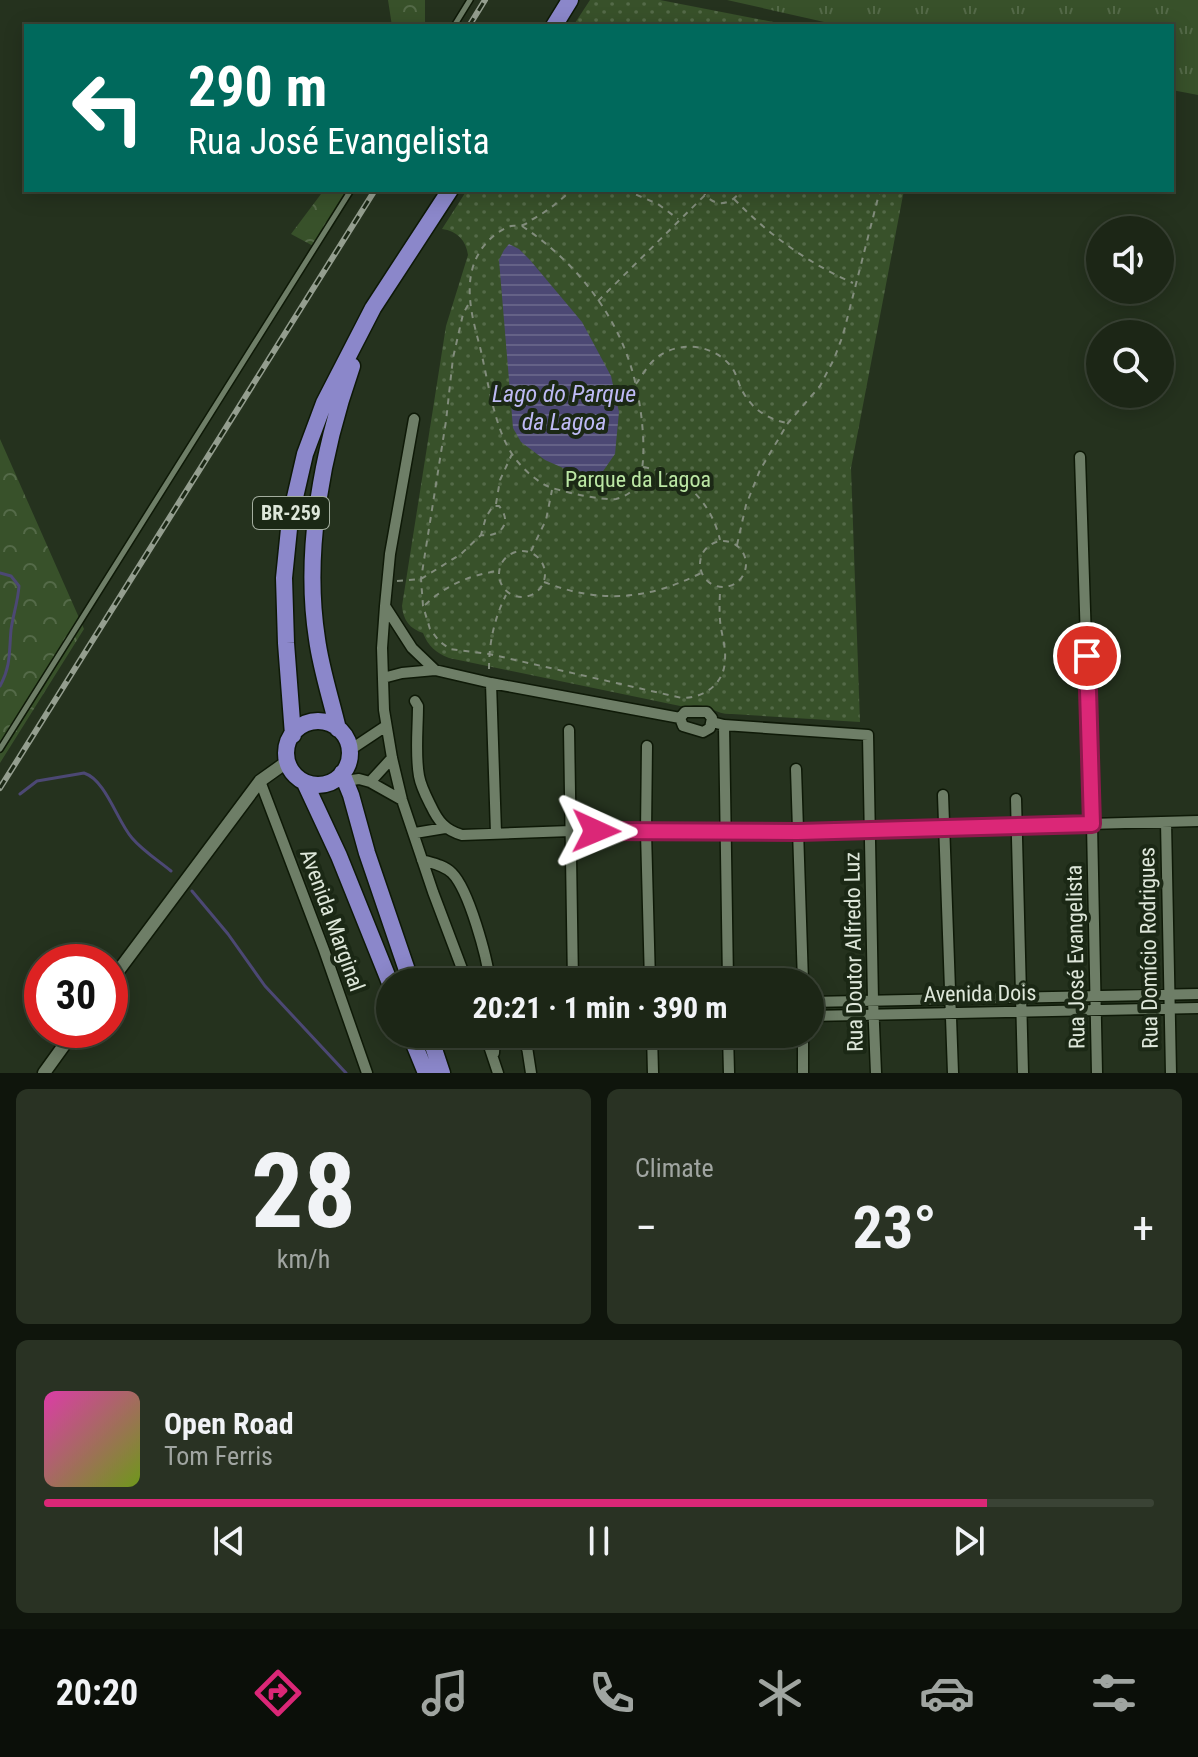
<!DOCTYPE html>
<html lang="en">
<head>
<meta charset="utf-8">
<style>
	body { margin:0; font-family:"Roboto Condensed",sans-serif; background:#293223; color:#f1f3f6; height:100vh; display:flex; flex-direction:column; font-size:30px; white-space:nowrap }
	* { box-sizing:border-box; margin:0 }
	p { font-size:26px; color:#a0a5a1 }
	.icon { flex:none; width:44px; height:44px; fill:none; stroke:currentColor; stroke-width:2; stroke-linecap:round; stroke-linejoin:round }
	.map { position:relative; height:1073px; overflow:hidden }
	.sheet { display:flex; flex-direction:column; gap:16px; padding:16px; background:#0f150c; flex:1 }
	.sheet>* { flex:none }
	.hud { position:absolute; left:24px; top:24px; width:1150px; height:168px; border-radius:0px; box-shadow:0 4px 20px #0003,0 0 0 2px #3a4335; background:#00695c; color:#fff; overflow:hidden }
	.buttons { position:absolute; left:1086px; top:216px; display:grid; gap:16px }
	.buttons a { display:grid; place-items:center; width:88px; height:88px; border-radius:50%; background:#1c2616; box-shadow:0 4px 20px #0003,0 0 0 2px #3a4335; font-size:40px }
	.speed { position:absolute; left:24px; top:944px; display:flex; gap:16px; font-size:40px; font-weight:700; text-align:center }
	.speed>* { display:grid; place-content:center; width:104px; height:104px; border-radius:50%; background:#1c2616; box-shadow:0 4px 20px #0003,0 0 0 2px #3a4335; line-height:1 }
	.speed .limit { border:12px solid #d22; background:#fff; color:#111 }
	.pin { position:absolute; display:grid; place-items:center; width:68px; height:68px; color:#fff; margin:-34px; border:4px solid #fff; border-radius:50%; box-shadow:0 2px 8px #0007 }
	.me { position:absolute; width:88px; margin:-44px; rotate:91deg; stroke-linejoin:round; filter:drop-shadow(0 0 6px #0008) }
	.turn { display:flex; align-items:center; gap:28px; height:168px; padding:0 32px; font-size:36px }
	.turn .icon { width:104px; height:104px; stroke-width:2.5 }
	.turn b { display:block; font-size:56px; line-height:68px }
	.big { font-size:60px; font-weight:700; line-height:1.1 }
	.sheet .widget { flex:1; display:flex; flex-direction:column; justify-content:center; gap:12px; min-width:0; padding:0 28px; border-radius:12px; background:#293223 }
	.sheet .dial { align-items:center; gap:0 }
	.dial b { font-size:104px; line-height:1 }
	.song { display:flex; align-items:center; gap:24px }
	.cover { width:96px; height:96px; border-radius:12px; background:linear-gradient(135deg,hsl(320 70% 55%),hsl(80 70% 35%)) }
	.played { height:8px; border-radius:4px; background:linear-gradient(90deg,#db2777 85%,#3a4335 85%) }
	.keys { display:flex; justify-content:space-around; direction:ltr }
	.heat { display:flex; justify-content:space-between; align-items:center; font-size:44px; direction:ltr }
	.sheet .tiles { flex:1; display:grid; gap:16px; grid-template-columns:1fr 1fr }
	.widget:last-child { grid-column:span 2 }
	.trip { position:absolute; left:376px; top:968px; width:448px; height:80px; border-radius:40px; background:#1c2616; box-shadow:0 4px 20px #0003,0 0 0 2px #3a4335; font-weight:700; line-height:80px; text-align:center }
	.menu { display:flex; height:128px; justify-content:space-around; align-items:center; background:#0b0f09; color:#a0a5a1 }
	.menu .icon { width:56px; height:56px }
	.menu .active { color:#db2777 }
	.menu b { font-size:36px; color:#f1f3f6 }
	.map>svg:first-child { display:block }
	.grass { fill:url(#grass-tufts) }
	.forest { fill:url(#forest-crowns) }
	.park { fill:url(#park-dots) }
	.water { fill:url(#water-rules) }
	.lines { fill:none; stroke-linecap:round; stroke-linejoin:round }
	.stream { stroke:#4c4874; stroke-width:3 }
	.service-casing { stroke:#0e1907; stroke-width:8 }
	.minor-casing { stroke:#0e1907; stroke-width:13 }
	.tertiary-casing { stroke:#0e1907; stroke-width:15 }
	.trunk-casing { stroke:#0e1907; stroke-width:19 }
	.path { stroke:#828d7c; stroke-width:2; stroke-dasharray:6 6; stroke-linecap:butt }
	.service { stroke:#6e7e67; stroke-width:5 }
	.minor { stroke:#6e7e67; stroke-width:10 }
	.tertiary { stroke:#6e7e67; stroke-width:12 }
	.trunk { stroke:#8b87ca; stroke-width:16 }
	.rail-casing { stroke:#949e8f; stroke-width:6 }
	.rail { stroke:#1b2815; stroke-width:3; stroke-dasharray:9; stroke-linecap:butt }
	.route-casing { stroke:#8e194d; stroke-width:20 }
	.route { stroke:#db2777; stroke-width:14 }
	.labels { text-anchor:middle; stroke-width:8; stroke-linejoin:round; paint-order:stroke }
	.shield { fill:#1b2815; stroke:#a4ae9f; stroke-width:2 }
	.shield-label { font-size:20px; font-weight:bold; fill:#dee7da }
	.park-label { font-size:22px; fill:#bbe7a4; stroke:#1b2815 }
	.street-label { font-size:22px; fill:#dee7da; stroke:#1b2815 }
	.water-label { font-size:24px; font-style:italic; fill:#bebaf4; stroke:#1b2815 }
</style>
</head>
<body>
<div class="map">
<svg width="1198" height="1073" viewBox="0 0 1198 1073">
	<defs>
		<pattern id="grass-tufts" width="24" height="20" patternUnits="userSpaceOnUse" patternTransform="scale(2)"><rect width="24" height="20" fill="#38512a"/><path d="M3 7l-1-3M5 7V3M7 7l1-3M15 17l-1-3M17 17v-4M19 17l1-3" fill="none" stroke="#546a48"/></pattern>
		<pattern id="forest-crowns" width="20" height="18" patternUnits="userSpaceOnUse" patternTransform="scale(2)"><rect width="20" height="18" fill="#38512a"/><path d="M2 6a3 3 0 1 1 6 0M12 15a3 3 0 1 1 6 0" fill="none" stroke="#546a48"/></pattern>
		<pattern id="park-dots" width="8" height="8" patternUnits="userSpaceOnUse" patternTransform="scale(2)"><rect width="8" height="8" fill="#38512a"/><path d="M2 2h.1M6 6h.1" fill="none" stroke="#546a48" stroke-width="1.8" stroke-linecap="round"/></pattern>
		<pattern id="water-rules" width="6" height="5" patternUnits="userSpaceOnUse" patternTransform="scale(2)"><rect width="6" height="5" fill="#4c4874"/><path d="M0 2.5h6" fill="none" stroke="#656287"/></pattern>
	</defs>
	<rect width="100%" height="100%" fill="#25321e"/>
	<!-- grass -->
	<path class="grass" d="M727 0H1198V95L1172 90V26H842Z"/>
	<!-- forest -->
	<path class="forest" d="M388 0H425V26H392Z
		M324 190H354L317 248 291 234Z
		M0 439 84 629 0 763Z"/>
	<!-- park -->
	<path class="park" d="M590 0H660L794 26H573Z
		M467 190H904L851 468 860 722 732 714C712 715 709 700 685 707L449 658C436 653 428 646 423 633 410 629 403 620 402 606L446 326 468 255C466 240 457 231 442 229Z"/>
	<!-- water -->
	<path class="water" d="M509 244 519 249 530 260 582 322 611 376 619 412 615 454 601 474 579 475 545 460 521 442 513 428 499 260 504 250Z"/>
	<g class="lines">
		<!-- stream -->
		<path class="stream" d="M0 573 11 576 19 586C18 601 13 615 11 630 9 652 11 666 0 686
			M20 794 37 781 84 773C106 780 117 821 132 838 143 851 159 861 171 871
			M192 891 228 934 265 986 346 1073"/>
		<!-- service casing -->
		<g class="service-casing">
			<path id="service" d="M454 26 470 0
				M0 749 351 190"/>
		</g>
		<!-- minor casing -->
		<g class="minor-casing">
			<path id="minor" d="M414 419 390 554 385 606 382 648 384 710 392 758 402 800 433 892 467 982
				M1080 457 1092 824 1097 1073
				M385 606 412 648 435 670
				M383 678 402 673 435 670 491 683 680 718
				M491 683 496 833
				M415 701 418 706C418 729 415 754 419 776 421 787 426 796 431 806 438 821 445 830 462 835L571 831 798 832 1198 821
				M685 712H707L712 718 710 728 703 732 683 726 680 718Z
				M712 722 724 725 868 735 873 1000 876 1073
				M724 725 728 982
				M569 730 573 982
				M647 746 646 832 650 982
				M350 750 386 726
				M796 769 803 982
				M260 781 324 950 367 1073
				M345 781 359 779 370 782 402 800
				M370 782 392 758
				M943 795 953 1073
				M1016 799 1023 1073
				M1166 822 1171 1073
				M415 833 445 828
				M422 860C432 863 444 865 452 873 469 890 487 957 490 982
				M810 1002 1198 994
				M810 1016 1198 1008
				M485 1034 498 1073
				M525 1034 531 1073
				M652 1034 653 1073
				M728 1034 729 1073
				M803 1034V1073
				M527 1049 533 1039 540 1034
				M494 1053 495 1034"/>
		</g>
		<!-- tertiary casing -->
		<g class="tertiary-casing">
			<path id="tertiary" d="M110 982 260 781 288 761
				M44 1073 75 1030"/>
		</g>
		<!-- trunk casing -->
		<g class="trunk-casing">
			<path id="trunk" d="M554 26 570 0
				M286 753a32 32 0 1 1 64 0a32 32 0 1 1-64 0Z
				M338 729C331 699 321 669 317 639 303 550 323 449 352 366
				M293 735 286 643 284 578 290 519 305 454 324 403 373 308 450 190
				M342 773 351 795 367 853 411 982
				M305 783 339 856 390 983
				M410 1034 426 1073
				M429 1034 442 1073"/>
		</g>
		<!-- path -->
		<path class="path" d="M625 190 658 204 678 219
			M702 190C712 208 731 207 741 190
			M734 199C769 235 808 263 853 283
			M522 226C579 264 624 322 637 391 642 412 649 468 636 486 631 493 624 497 616 499 604 501 556 491 545 485 533 478 522 468 514 457 494 429 488 380 480 347 472 317 462 282 479 253 486 241 498 230 511 226 515 225 519 227 523 225 527 224 529 221 533 219 548 211 559 201 572 190
			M598 301 705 195
			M468 305 463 314 453 358 446 421 421 579 423 606 430 629 439 641 450 649 489 654 682 698C705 698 725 683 725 659 726 646 721 633 720 620 719 609 720 599 720 588
			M636 384C642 376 647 366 655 359 676 341 710 343 729 364 735 370 737 378 740 386 749 407 766 419 787 423
			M643 467C683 474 711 501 720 540
			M496 504 500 480 512 454
			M700 564a23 23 0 1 1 46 0a23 23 0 1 1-46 0Z
			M737 545 746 505 760 470 788 423 820 386 834 359 843 335 880 190
			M499 574a23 23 0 1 1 46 0a23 23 0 1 1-46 0Z
			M531 551 546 520 552 490
			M397 581 421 579 461 554 481 535C501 538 513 522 499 506H493L486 517 481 535
			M544 582C600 604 648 600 701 573
			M425 605C446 585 470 575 498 571
			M489 669C489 643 494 619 506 595"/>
		<!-- service -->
		<use href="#service" class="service"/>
		<!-- minor -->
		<use href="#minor" class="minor"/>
		<!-- tertiary -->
		<use href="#tertiary" class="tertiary"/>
		<!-- trunk -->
		<use href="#trunk" class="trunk"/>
		<!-- rail casing -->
		<g class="rail-casing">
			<path id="rail" d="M469 26 485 0
				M0 788 375 190"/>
		</g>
		<!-- rail -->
		<use href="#rail" class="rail"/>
	</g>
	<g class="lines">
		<!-- route casing -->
		<g class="route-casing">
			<path id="route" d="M596 831 798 832 1092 824 1087 656"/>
		</g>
		<!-- route -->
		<use href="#route" class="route"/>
	</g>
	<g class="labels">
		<!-- shield labels -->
		<rect class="shield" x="253" y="497" width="76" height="32" rx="6"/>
		<g class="shield-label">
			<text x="291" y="520">BR-259</text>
		</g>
		<!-- park labels -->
		<g class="park-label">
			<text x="638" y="487">Parque da Lagoa</text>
		</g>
		<!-- street labels -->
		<g class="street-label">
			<text transform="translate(333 920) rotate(70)" y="8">Avenida Marginal</text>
			<text transform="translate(1148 948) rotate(-91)" y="8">Rua Domício Rodrigues</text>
			<text transform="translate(853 952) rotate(-91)" y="8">Rua Doutor Alfredo Luz</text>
			<text transform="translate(1075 957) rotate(-91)" y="8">Rua José Evangelista</text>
			<text transform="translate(980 993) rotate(-1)" y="8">Avenida Dois</text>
		</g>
		<!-- water labels -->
		<g class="water-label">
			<text x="564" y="402">Lago do Parque<tspan x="564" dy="28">da Lagoa</tspan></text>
		</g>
	</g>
</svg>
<div class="buttons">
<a><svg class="icon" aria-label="sound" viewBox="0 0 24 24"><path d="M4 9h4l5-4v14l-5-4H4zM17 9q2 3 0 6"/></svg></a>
<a><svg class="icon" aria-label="search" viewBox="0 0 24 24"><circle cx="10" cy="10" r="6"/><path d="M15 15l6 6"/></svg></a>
</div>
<div class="speed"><div class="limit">30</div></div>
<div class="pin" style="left:1087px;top:656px;background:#d93025"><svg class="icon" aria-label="arrive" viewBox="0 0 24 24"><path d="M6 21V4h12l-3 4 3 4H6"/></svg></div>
<svg class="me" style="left:596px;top:831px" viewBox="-20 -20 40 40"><path d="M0-17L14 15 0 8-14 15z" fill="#db2777" stroke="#fff" stroke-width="4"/></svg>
<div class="trip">20:21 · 1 min · 390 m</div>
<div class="hud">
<div class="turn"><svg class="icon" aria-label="left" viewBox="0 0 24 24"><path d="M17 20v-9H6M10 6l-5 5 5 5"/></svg><div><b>290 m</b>Rua José Evangelista</div></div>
</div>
</div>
<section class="sheet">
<div class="tiles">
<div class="widget dial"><b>28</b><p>km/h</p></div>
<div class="widget"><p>Climate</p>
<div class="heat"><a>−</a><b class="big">23°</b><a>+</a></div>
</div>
<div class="widget">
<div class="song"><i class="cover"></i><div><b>Open Road</b><p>Tom Ferris</p></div></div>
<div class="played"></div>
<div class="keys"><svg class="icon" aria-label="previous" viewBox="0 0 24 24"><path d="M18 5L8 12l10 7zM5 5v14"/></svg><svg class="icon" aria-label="pause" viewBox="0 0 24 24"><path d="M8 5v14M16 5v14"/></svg><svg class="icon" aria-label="next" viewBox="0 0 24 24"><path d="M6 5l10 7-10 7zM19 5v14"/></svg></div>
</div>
</div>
</section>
<nav class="menu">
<b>20:20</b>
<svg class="icon active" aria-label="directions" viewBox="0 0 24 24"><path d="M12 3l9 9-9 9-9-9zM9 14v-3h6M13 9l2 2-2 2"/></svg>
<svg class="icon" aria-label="music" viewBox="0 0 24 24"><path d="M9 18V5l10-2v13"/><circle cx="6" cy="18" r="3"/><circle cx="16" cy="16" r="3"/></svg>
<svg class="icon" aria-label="phone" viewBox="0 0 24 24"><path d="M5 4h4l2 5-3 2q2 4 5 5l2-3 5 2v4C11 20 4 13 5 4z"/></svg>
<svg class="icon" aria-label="climate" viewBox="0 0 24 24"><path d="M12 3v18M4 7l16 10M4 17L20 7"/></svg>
<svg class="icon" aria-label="car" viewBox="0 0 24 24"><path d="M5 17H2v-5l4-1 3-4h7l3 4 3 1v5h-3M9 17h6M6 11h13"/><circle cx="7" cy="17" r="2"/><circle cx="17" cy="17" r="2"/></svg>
<svg class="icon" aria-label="filters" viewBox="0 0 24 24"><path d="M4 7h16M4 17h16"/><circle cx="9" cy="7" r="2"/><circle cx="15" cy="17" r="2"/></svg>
</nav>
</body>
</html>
